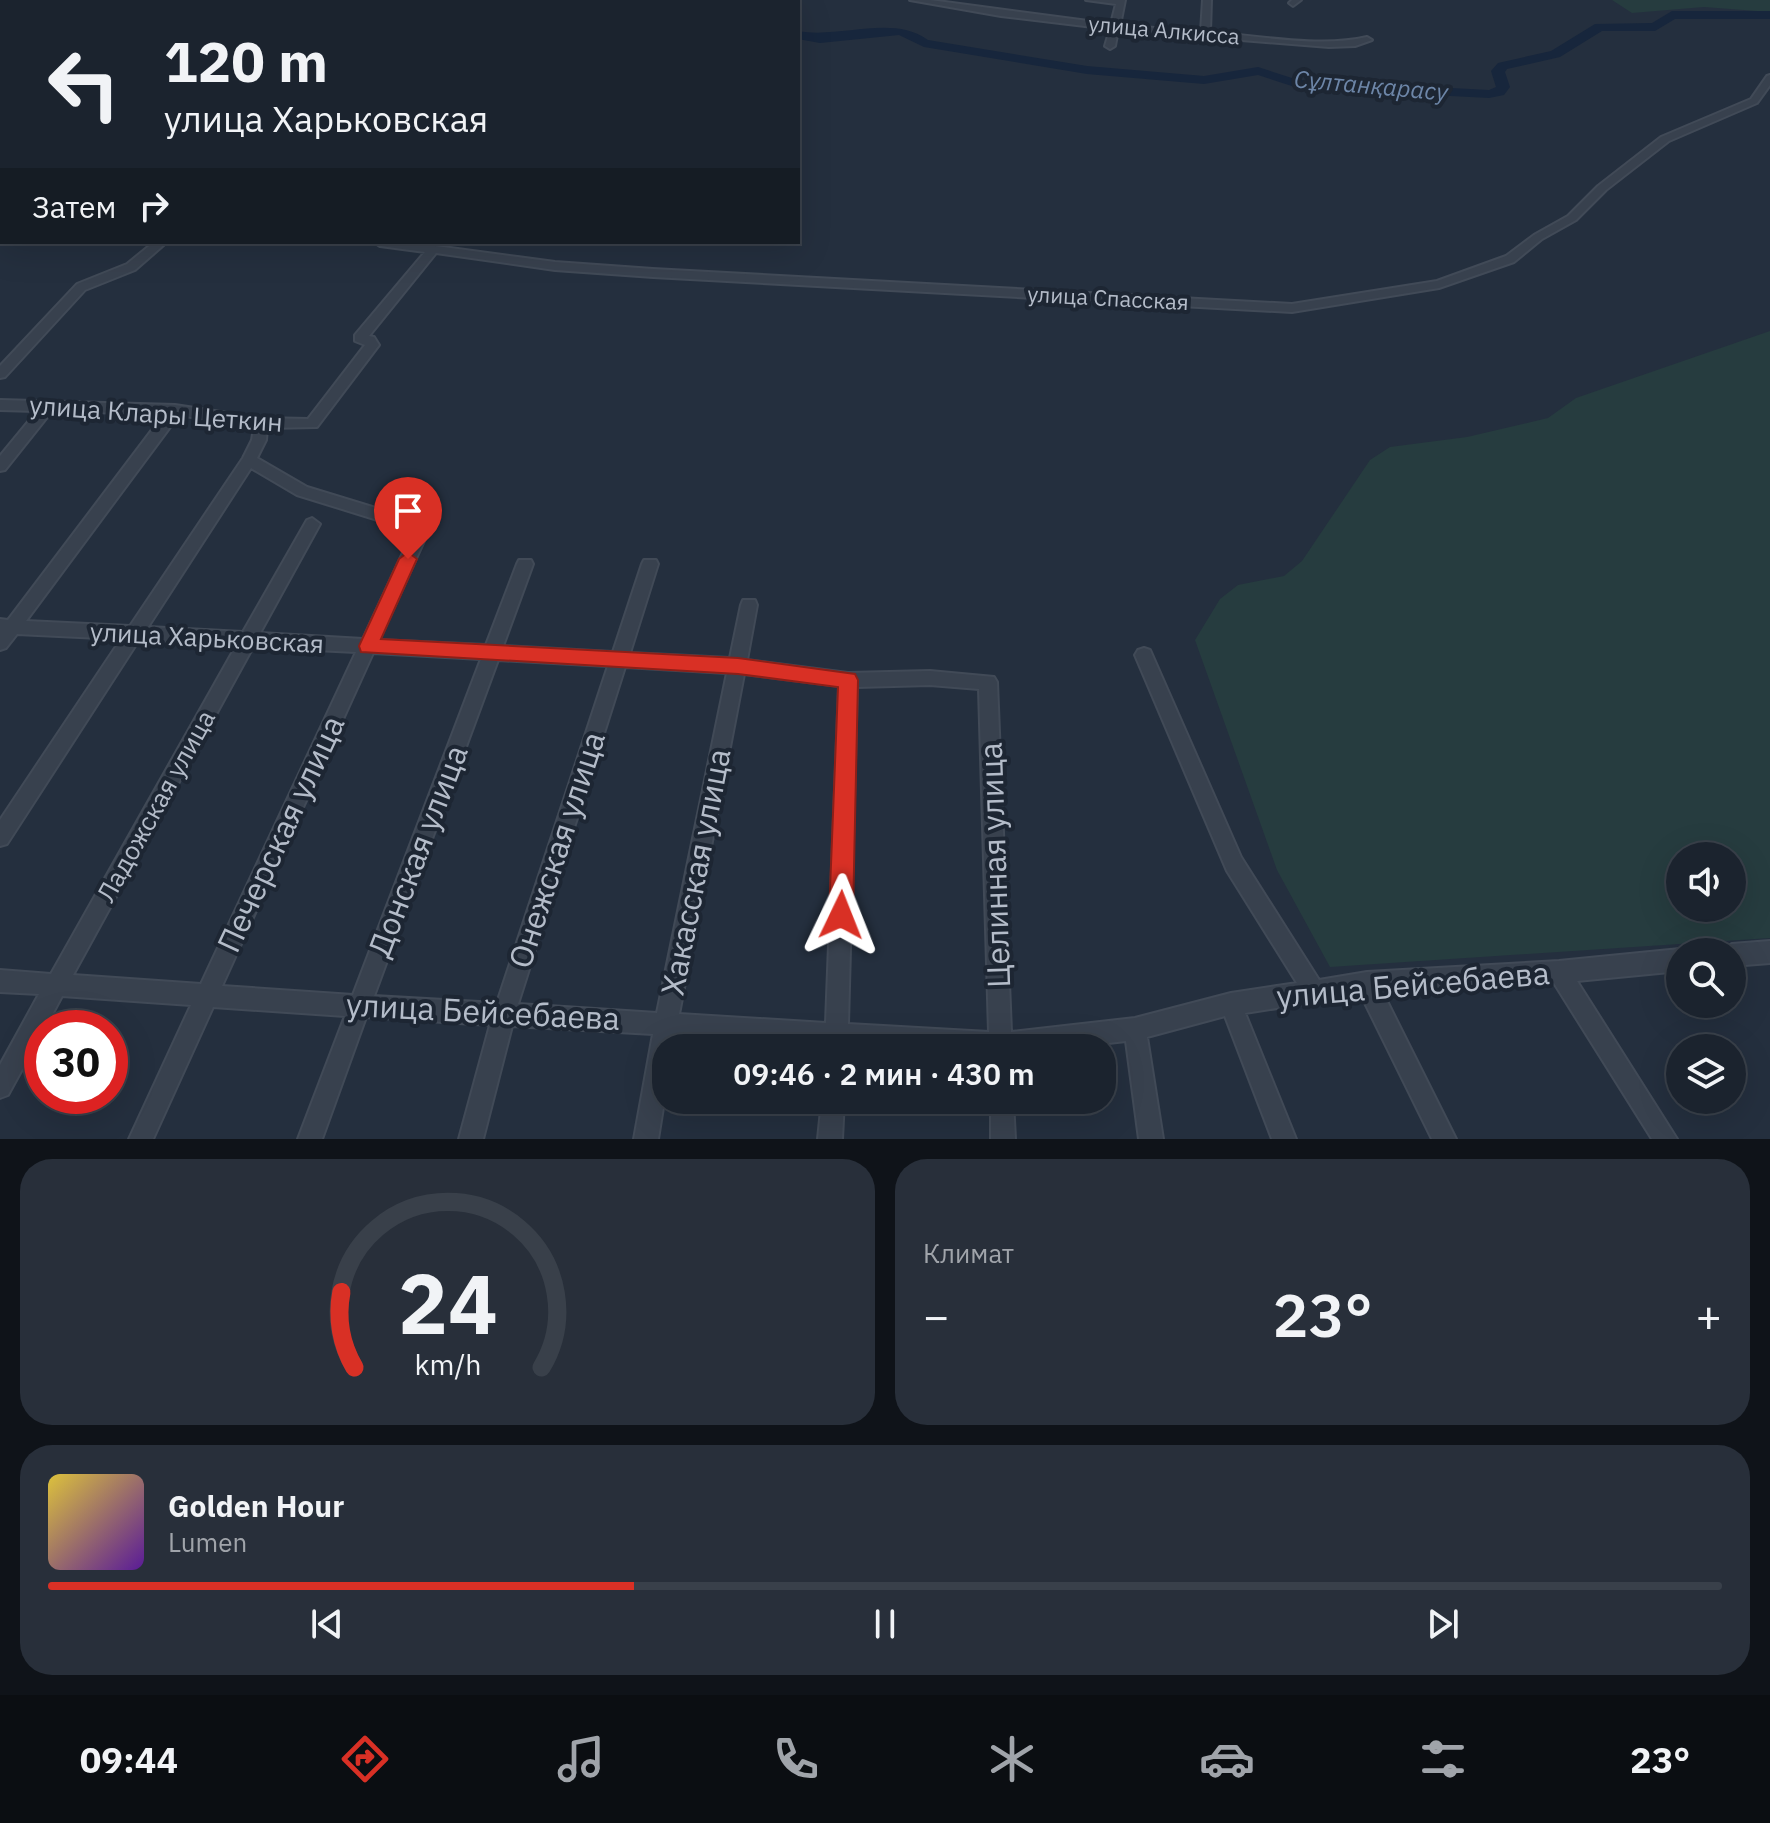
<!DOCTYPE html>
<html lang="ru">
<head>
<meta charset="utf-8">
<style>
	body { margin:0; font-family:"IBM Plex Sans",sans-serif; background:#282f3a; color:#f1f3f6; height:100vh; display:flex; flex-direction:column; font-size:30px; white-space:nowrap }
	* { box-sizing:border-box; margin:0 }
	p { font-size:26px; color:#a0a4aa }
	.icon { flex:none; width:44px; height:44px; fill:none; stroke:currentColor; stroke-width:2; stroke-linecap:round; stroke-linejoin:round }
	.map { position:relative; height:1139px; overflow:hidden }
	.details { display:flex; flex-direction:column; gap:20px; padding:20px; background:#0f1319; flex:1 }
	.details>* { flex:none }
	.banner { position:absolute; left:0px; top:0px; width:800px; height:244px; box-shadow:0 8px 32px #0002,0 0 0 2px #39404a; background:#1b232e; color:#f1f3f6; overflow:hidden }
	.fabs { position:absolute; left:1666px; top:842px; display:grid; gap:16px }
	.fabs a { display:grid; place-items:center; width:80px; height:80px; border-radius:50%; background:#1b232e; box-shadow:0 8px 32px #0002,0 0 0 2px #39404a; font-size:40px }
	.speed { position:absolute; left:24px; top:1010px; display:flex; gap:16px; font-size:40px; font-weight:700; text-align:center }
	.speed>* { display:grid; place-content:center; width:104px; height:104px; border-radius:50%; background:#1b232e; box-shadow:0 8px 32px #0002,0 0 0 2px #39404a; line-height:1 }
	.speed .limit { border:12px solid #d22; background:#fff; color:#111 }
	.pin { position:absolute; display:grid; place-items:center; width:68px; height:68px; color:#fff; margin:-82px -34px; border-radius:50% 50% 50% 0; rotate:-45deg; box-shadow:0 0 8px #0007 }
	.pin .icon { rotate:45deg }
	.me { position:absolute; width:88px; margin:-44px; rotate:2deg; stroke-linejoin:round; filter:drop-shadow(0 0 6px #0008) }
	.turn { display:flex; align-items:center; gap:28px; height:168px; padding:0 32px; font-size:36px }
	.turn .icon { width:104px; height:104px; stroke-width:2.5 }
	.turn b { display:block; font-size:56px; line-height:68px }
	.then { display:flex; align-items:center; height:76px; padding:0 32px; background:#0003; gap:16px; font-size:30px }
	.big { font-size:60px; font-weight:600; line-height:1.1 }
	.details .widget { flex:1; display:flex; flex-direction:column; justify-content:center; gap:12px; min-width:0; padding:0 28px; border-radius:32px; background:#282f3a }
	.details .dial { align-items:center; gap:0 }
	.dial svg { height:208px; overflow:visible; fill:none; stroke:#39404a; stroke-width:7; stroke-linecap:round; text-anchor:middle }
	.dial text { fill:#f1f3f6; stroke:none }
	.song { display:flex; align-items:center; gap:24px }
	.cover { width:96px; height:96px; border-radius:12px; background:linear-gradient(135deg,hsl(50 70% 55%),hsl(270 70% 35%)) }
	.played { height:8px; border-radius:4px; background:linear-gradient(90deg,#d93025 35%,#39404a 35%) }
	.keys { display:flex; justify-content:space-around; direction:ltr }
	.heat { display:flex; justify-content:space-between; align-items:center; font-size:44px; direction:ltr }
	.details .tiles { flex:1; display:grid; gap:20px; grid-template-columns:1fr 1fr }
	.widget:last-child { grid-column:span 2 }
	.trip { position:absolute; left:652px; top:1034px; width:464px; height:80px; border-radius:32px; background:#1b232e; box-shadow:0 8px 32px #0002,0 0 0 2px #39404a; font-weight:600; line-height:80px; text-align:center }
	.menu { display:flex; height:128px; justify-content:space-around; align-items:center; background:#0b0e12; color:#a0a4aa }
	.menu .icon { width:56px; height:56px }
	.menu .current { color:#d93025 }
	.menu b { font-size:36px; color:#f1f3f6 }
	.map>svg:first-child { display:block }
	.green { fill:#263c3f; fill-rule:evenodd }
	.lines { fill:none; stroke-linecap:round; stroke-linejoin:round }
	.river { fill:#17263c; fill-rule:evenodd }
	.minor-casing { stroke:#414a57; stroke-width:4 }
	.major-casing { stroke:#414a57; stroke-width:4 }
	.minor { fill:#38414e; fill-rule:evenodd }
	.major { fill:#56606e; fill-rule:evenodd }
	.route { fill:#d93025; stroke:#8d1f18; stroke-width:2 }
	.labels { text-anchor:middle; stroke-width:8; stroke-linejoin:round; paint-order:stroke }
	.far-street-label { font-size:22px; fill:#b4bcc9; stroke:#1d2633 }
	.far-water-label { font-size:24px; font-style:italic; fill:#6d86a8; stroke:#1d2633 }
	.street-label { font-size:26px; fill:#b4bcc9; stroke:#1d2633 }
	.near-street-label { font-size:32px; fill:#b4bcc9; stroke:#1d2633 }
</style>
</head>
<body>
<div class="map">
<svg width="1770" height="1139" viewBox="0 0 1770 1139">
	<rect width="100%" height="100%" fill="#242f3e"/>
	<!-- green -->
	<path class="green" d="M1612 0H1770V12L1704 7 1632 13Z
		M1770 331V938L1330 967 1277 870 1195 640 1220 599 1238 585 1284 576 1302 561 1370 460 1390 447 1467 437 1548 418 1576 398ZM1732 856V908H1680V856Z"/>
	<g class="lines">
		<!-- river -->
		<path class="river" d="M680 0H694L695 2H682Z
			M1672 11H1770V19H1675L1655 31H1602L1560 57 1507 69 1505 72 1510 87 1504 95 1489 98 1298 88 1258 75 1204 84 1087 74 924 47 899 35 820 43 798 39V31C840 39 892 14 928 40L1087 66 1204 76 1258 67 1298 80 1489 90 1496 87 1491 71 1498 63 1551 51 1595 24 1652 23Z"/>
		<!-- minor casing -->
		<g class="minor-casing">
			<path id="minor" d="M546 0H558L559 2H547Z
				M910 0H930L1111 24 1116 4 1086 0H1125L1120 25 1201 32 1203 0H1211L1210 32C1258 36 1321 48 1367 37L1372 40 1355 46 1329 47 1118 30 1115 46 1110 49 1105 46 1110 29 1001 16Z
				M1292 0H1301L1293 6 1289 3Z
				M0 51H2V57H0Z
				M1770 75V85L1757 103 1669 141 1606 190 1576 220 1542 239 1514 262 1439 288 1292 312 653 277 555 270 436 253 369 336 374 337 379 345 317 427 267 428 266 440 257 458 307 487 425 523 429 530 379 640 486 645 517 564 519 560H531L533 564 503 646 613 652 642 564 644 560H656L658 564 630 653 730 658 741 605 743 600H755L757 605 747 660 848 673 930 671 994 677 997 682 1011 1032 1135 1018 1231 993 1297 983 1227 871 1135 655 1138 650 1144 648 1150 650 1241 857 1319 980 1367 972 1559 961 1680 949 1686 952H1680V971L1577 981 1677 1139H1652L1554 983 1383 993 1456 1139H1432L1361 995 1245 1013 1296 1139H1272L1225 1016 1147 1037 1163 1139H1139L1126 1041 1064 1048 847 1046V1048H825V1045L675 1036 673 1048H666V1089L658 1139H634L653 1034 512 1026 483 1139H459L490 1025 366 1017 322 1139H298L345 1016 213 1007 153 1139H129L191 1005 62 996 45 1028H42V1033L8 1095 0 1098V1065L39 994 0 992V970L51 974 236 646 139 640 7 844 0 846V820L121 639 17 634 6 648 0 650V619L8 620 164 414 52 411 5 470 0 471V456L37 411 0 410V400L175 405 261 418 308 419 365 345 355 341V335L425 252 380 246 374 242H406L555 262 653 269 1292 304 1437 281 1506 256 1534 235 1568 216 1598 186 1661 137 1751 99 1767 76ZM179 415 254 427 252 440 243 458 130 626 26 621ZM251 468 297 495 413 531 363 639 260 633 320 524 312 518 307 520 243 632 148 627ZM253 647 356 652 201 984 73 975ZM373 653 481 659 353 995 222 986ZM498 660 608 666 497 1003 374 996ZM625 667 727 673 657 1013 518 1004ZM744 674 839 686 826 1023 679 1014ZM930 685 979 689 989 1032 848 1024 857 687Z
				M0 193H2V199H0Z
				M154 242H167L135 270 85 290 5 377 0 378V366L77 284 127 264Z
				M1770 941V963L1732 966V952H1723L1725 948 1732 944Z
				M822 1100H844L842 1139H818Z
				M991 1100H1013L1015 1139H991Z"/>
		</g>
		<!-- major casing -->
		<g class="major-casing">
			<path id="major" d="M34 0H44V2H34Z
				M2 63V72L0 73V64Z"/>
		</g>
		<!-- minor -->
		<use href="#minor" class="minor"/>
		<!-- major -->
		<use href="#major" class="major"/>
	</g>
	<!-- route -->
	<path class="route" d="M408 552 417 559 381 639 738 658 855 674 858 680 853 915 849 923 841 926 833 923 829 915 838 687 738 674 361 652 359 646 399 559Z"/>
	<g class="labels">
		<!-- far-street labels -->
		<g class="far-street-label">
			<text transform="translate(1164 30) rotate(5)" y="8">улица Алкисса</text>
			<text transform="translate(1108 298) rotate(3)" y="8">улица Спасская</text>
		</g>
		<!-- far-water labels -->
		<g class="far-water-label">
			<text transform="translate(1371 86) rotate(5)" y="8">Сұлтанқарасу</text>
		</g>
		<!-- street labels -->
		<g class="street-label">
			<text transform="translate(156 414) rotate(4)" y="9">улица Клары Цеткин</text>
			<text transform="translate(207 638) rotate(3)" y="9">улица Харьковская</text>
			<text transform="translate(156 806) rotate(-61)" y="9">Ладожская улица</text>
		</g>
		<!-- near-street labels -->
		<g class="near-street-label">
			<text transform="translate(281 834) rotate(-65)" y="11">Печерская улица</text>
			<text transform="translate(557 850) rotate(-72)" y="11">Онежская улица</text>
			<text transform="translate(418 851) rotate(-69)" y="11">Донская улица</text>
			<text transform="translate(995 865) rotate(-92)" y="11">Целинная улица</text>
			<text transform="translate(696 872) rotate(-79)" y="11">Хакасская улица</text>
			<text transform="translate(1413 985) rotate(-5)" y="11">улица Бейсебаева</text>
			<text transform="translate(483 1012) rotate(3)" y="11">улица Бейсебаева</text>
		</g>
	</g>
</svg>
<div class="fabs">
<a><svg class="icon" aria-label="sound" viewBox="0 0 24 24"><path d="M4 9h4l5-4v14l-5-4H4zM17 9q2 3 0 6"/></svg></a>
<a><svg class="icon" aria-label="search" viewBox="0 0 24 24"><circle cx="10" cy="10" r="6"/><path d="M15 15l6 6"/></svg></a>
<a><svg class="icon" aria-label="layers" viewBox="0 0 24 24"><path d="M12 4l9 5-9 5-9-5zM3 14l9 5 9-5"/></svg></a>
</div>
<div class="speed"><div class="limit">30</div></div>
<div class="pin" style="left:408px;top:559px;background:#d93025"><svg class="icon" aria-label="arrive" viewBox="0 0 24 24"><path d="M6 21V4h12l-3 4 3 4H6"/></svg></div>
<svg class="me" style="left:841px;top:915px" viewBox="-20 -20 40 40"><path d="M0-17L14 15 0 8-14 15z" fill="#d93025" stroke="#fff" stroke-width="4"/></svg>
<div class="trip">09:46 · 2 мин · 430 m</div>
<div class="banner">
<div class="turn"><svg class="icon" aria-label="left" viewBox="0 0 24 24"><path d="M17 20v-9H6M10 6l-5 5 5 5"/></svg><div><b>120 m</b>улица Харьковская</div></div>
<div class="then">Затем<svg class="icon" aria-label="right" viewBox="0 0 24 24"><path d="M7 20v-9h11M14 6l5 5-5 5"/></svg></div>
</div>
</div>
<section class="details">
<div class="tiles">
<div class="widget dial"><svg viewBox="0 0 100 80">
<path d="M14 69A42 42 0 1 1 86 69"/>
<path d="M14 69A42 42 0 0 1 9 40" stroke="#d93025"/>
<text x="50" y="56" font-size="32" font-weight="700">24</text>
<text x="50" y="72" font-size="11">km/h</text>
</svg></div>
<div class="widget"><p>Климат</p>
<div class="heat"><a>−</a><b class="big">23°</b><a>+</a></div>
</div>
<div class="widget">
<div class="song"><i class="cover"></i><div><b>Golden Hour</b><p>Lumen</p></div></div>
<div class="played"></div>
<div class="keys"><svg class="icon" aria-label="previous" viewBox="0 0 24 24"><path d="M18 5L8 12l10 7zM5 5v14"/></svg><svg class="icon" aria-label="pause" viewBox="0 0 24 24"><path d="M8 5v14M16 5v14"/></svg><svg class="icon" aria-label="next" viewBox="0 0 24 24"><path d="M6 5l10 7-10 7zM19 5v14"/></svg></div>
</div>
</div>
</section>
<nav class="menu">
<b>09:44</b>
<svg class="icon current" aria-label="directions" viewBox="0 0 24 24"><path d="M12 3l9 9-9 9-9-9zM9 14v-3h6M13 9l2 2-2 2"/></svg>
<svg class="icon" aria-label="music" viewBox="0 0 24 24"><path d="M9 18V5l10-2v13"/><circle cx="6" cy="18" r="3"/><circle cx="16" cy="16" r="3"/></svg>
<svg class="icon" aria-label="phone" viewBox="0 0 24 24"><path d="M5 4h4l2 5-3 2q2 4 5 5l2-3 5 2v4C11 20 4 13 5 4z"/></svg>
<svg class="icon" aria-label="climate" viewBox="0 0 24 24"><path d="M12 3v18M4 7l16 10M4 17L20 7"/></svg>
<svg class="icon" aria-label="car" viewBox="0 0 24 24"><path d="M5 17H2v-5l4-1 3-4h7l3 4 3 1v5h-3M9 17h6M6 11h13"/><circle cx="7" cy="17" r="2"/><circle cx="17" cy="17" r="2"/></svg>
<svg class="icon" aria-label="filters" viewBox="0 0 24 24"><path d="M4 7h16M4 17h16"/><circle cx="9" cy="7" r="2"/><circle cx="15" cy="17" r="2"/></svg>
<b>23°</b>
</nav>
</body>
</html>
